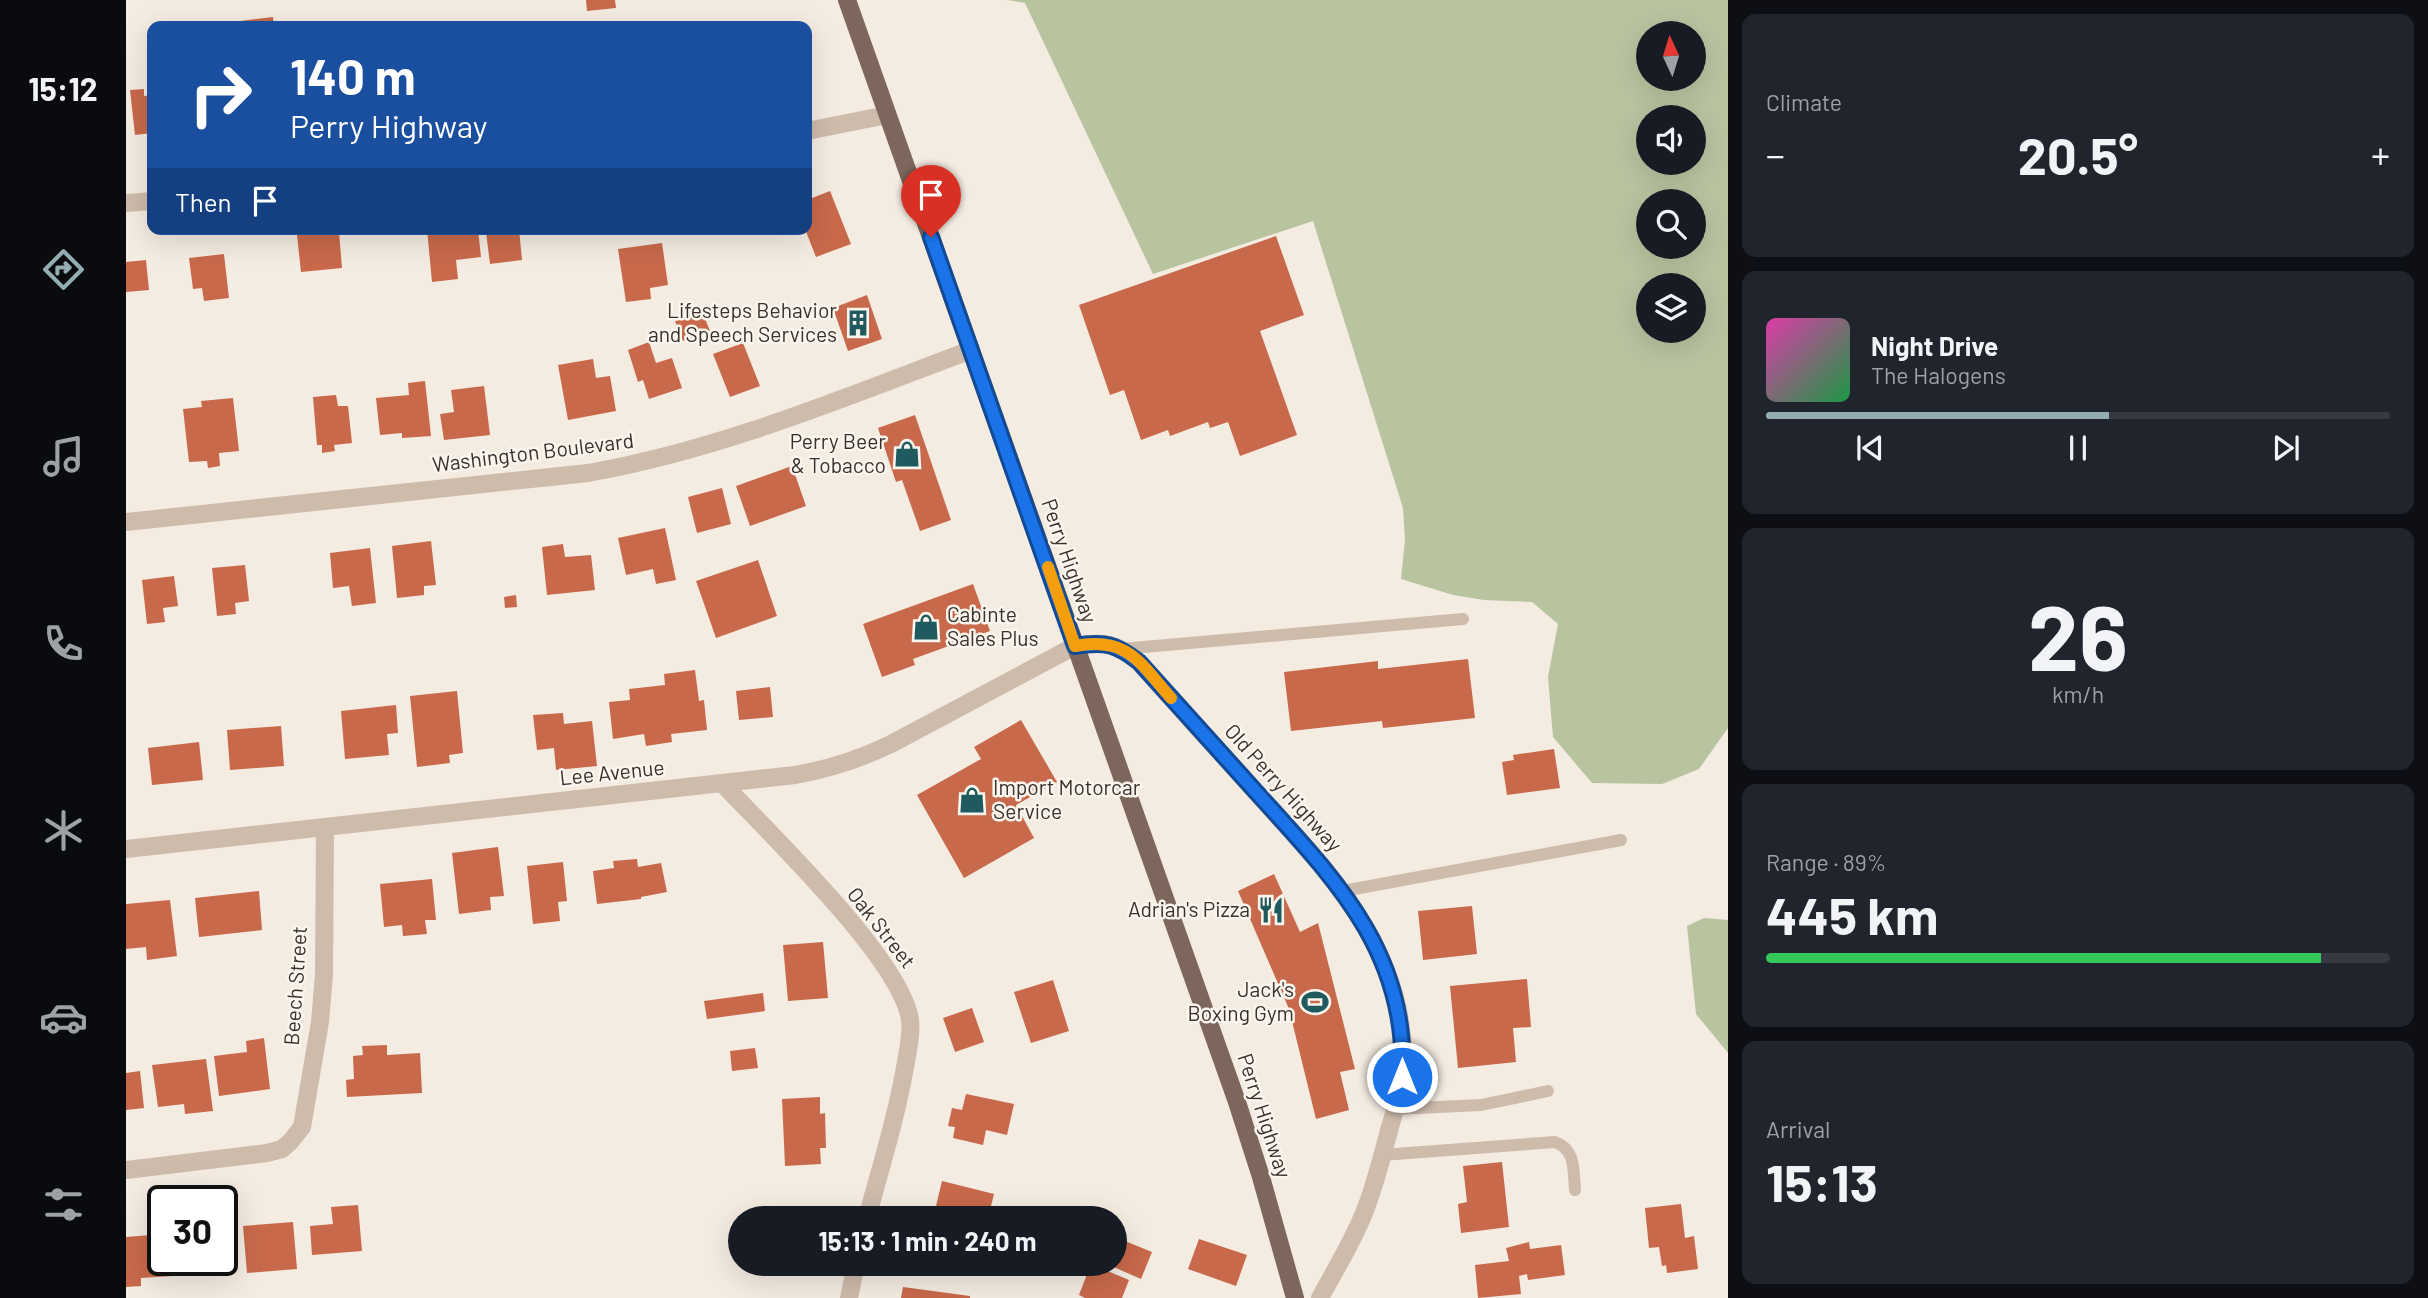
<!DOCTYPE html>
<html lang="en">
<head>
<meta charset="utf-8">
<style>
	body { margin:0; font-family:Barlow,sans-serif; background:#20242c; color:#f1f3f6; height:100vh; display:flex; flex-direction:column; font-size:26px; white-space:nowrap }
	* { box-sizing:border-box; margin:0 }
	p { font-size:23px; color:#9ea1a6 }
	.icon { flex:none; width:38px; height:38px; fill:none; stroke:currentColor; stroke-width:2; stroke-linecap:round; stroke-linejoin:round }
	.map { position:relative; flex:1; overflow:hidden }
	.details { display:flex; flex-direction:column; gap:14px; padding:14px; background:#0d0f14; width:700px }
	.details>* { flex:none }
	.hud { position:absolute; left:21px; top:21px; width:665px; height:214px; border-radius:14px; box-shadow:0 7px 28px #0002; background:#1a4fa0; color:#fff; overflow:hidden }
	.needle { width:46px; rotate:356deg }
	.tools { position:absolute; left:1510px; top:21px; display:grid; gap:14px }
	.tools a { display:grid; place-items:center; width:70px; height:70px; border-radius:50%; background:#171b24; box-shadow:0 7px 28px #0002; font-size:35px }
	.speed { position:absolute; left:21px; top:1185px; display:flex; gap:14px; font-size:35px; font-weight:700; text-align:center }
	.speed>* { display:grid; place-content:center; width:91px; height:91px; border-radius:50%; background:#171b24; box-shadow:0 7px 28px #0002; line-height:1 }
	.speed .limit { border:4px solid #111; border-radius:10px; background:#fff; color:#111 }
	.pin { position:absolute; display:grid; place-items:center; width:60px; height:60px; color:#fff; margin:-72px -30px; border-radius:50% 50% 50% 0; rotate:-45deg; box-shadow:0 0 7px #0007 }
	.pin .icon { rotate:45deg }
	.me { position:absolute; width:77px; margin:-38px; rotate:0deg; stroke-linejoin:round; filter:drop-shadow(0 0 5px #0008) }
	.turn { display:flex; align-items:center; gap:24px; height:147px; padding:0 28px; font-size:32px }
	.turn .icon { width:91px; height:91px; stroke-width:2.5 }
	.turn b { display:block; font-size:49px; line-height:60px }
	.then { display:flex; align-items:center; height:66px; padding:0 28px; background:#0003; gap:14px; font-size:26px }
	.big { font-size:52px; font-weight:700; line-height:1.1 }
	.details .widget { flex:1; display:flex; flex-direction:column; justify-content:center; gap:10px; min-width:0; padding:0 24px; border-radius:14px; background:#20242c }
	.details .dial { align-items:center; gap:0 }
	.dial b { font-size:91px; line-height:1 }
	.song { display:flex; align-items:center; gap:21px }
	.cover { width:84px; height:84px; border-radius:10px; background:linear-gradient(135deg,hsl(320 70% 55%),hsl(140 70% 35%)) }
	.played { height:7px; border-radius:4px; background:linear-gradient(90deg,#92aeb2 55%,#363941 55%) }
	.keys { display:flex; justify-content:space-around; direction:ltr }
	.heat { display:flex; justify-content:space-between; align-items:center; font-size:38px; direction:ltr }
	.charge { height:10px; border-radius:5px; background:linear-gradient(90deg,#34c759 89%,#363941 0) }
	.trip { position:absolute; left:602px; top:1206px; width:399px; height:70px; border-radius:35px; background:#171b24; box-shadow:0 7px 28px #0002; font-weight:700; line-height:70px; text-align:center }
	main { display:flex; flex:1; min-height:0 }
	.tabs { display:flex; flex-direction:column; width:126px; justify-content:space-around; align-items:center; background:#090b0e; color:#9ea1a6 }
	.tabs .icon { width:49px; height:49px }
	.tabs .on { color:#92aeb2 }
	.tabs b { font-size:32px; color:#f1f3f6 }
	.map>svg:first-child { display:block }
	.green { fill:#b8c4a0; fill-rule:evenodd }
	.building { fill:#c8694b }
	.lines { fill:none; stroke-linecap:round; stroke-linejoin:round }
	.service { stroke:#cdbbac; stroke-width:12 }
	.minor { stroke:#cdbbac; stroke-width:18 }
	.primary { stroke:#7d675c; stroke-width:18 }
	.route-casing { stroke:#114b97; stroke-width:18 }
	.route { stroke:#1a73e8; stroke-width:12 }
	.slow { stroke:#f59e0b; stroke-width:12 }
	.labels { text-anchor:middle; stroke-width:5; stroke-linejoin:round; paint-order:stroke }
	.poi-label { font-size:21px; fill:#3b302b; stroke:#fbf5ee; text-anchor:end }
	.street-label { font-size:21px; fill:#3b302b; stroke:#fbf5ee }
</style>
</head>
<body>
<main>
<nav class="tabs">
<b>15:12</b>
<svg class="icon on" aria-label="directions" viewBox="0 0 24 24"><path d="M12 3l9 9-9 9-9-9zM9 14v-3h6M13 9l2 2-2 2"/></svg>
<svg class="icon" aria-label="music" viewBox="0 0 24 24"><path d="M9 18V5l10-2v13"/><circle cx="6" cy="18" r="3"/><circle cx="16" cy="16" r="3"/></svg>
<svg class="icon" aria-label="phone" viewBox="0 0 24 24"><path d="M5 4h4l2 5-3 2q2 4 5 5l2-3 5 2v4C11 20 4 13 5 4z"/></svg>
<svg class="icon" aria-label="climate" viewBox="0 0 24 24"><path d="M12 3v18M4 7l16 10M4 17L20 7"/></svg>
<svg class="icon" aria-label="car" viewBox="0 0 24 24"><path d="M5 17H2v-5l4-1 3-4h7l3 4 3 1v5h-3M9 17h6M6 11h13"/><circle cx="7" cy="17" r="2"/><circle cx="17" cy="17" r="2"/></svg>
<svg class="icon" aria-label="filters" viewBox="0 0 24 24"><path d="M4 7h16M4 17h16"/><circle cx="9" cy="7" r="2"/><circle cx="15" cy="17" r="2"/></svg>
</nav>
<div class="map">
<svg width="1602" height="1298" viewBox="0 0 1602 1298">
	<rect width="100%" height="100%" fill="#f4ebe1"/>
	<!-- green -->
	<path class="green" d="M881 0H1602V728L1573 769 1536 784 1466 783 1427 737 1422 677 1432 624 1406 602 1358 600 1327 595 1275 579 1279 540 1277 508 1187 221 1027 274 899 3ZM1522 33H1568V79H1522ZM1522 117H1568V163H1522ZM1522 201H1568V247H1522ZM1522 285H1568V331H1522Z
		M1578 918 1602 920V1053L1570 1014 1561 926Z"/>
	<!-- building -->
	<path class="building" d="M460 0H489L490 8 461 11Z
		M147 17 148 26H114V21Z
		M18 89V96L26 95V133L9 135 4 90Z
		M704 191 725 244 690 257 679 229H681V200Z
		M185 229H198V233L213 232 216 268 175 272 171 235 185 234Z
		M301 229H352L355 257 330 260 332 279 306 282Z
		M393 229 396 260 364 264 360 232Z
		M1150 236 1178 315 1134 331 1171 435 1114 456 1102 422 1084 428 1082 422 1044 436 1042 430 1015 440 998 390 984 395 953 305Z
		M536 243 542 285 524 288 525 299 500 302 492 249Z
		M98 254 103 298 78 301 76 288 67 289 63 258Z
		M20 260 23 290 0 292V262Z
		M741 295 756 339 722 351 707 308Z
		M576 311 584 331 557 341 549 321Z
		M523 342 530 363 546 358 556 388 523 399 517 380 512 382 502 350Z
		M617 343 634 386 604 397 587 354Z
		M467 359 470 378 484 376 490 411 442 420 432 365Z
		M299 381 305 436 276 438V433L254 435 250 398 283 395 282 383Z
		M358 386 364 435 318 440 314 414 328 412 325 390Z
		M210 395 212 406H222L226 443 208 445 209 451 196 453V445H191L187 397Z
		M107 398 113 451 93 453 94 466 82 468 81 461 63 462 57 409 76 407 75 401Z
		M789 415 825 520 794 531 776 480 770 482 752 428Z
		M666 466 680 506 624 526 610 486Z
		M596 488 605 524 571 533 562 497Z
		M539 528 550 580 530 584 527 569 500 575 492 538Z
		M305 541 310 585 298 586V595L271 598 266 546Z
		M437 544 439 557 465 555 469 590 421 595 416 547Z
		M244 548 250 603 226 606 223 586 207 588 204 553Z
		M632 560 651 616 590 638 570 581Z
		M119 565 123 601 109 603 110 614 91 616 86 568Z
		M48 576 52 606 37 608 39 622 21 624 16 580Z
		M847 584 864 631 787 659 789 665 756 677 737 624Z
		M390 595 391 607 379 608 378 597Z
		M1342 659 1349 718 1257 728 1256 721 1165 731 1158 672 1252 661V669Z
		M569 670 573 701 578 700 581 730 545 734 546 742 520 746 518 734 487 739 483 702 504 700 503 689 539 685 538 674Z
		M644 687 647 717 613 720 610 691Z
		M331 691 337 753 323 755 324 763 291 767 284 696Z
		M270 705 272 733 261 734 263 755 219 759 215 711Z
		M437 713 438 724 466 721 471 766 430 770 428 748 411 750 407 715Z
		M895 720 931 782 890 805 908 838 838 878 791 795 855 759 848 747Z
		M155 726 158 766 104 770 101 730Z
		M73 742 77 780 26 785 22 748Z
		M1428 749 1434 788 1381 795 1376 762 1388 760 1387 755Z
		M372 847 378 896 364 897 365 910 333 914 326 853Z
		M511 859 512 867 535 863 541 892 515 897V899L471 904 467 871 488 868 487 861Z
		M437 862 441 901 432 902 434 921 407 924 401 866Z
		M1148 874 1174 932 1192 923 1229 1069 1214 1072 1223 1110 1190 1119 1163 1009 1112 891Z
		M306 879 310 920H299L301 934 277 936 276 925 258 927 254 884Z
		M133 891 136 930 73 937 69 898Z
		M44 900 51 956 21 960 20 947 0 949V904Z
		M1346 906 1351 954 1297 960 1292 911Z
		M697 942 702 998 662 1001 657 945Z
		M1401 979 1405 1027 1387 1028 1390 1062 1332 1068 1324 986Z
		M927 980 943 1031 905 1043 888 992Z
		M637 993 639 1011 581 1019 578 1001Z
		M846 1008 858 1042 829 1052 817 1018Z
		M138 1038 144 1089 93 1096 88 1056 121 1052 120 1041Z
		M261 1045V1055L294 1053 296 1093 221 1097 220 1080 228 1079 227 1056 237 1055 236 1046Z
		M629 1048 632 1068 606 1071 604 1051Z
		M80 1059 87 1111 59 1114 58 1104 32 1107 26 1065Z
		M14 1071 18 1108 0 1110V1073Z
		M840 1094 888 1104 881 1135 860 1130 857 1145 827 1138 829 1127 822 1126 826 1108 836 1110Z
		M694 1097V1114L699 1113 700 1148H694L695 1164 659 1166 656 1099Z
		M1376 1162 1383 1227 1335 1233 1332 1204 1341 1202 1337 1166Z
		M816 1181 868 1194 862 1218H838L809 1210Z
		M1555 1204 1559 1238 1568 1236 1572 1269 1541 1273 1540 1265 1536 1266 1533 1247 1523 1248 1519 1208Z
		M232 1205 236 1251 186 1255 184 1226 207 1224 205 1207Z
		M105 1217 110 1270 58 1274 56 1260H96V1218Z
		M167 1222 171 1269 121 1273 117 1226Z
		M37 1234V1260H46L47 1276 15 1278V1286L0 1287V1237Z
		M994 1239 1026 1252 1015 1279 983 1265 989 1264V1251Z
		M1073 1239 1121 1255 1110 1286 1062 1269Z
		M1403 1242 1404 1249 1435 1245 1439 1275 1402 1280 1401 1274 1393 1276 1395 1294 1352 1298 1349 1265 1383 1261 1380 1248Z
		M965 1264 1003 1280 996 1298H959L953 1295Z
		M777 1287 844 1296V1298H775Z"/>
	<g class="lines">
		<!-- service -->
		<path class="service" d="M995 649 1337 619
			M1217 891 1495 840
			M1269 1109 1355 1105 1422 1091
			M1256 1155 1429 1142C1450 1150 1447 1169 1449 1190"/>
		<!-- minor -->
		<path class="minor" d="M681 131 761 115
			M0 203 26 201
			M0 522 462 473C594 450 720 397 845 350
			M596 783C641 831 776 960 784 1020 786 1033 782 1049 780 1062 771 1115 755 1166 741 1218
			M0 849 669 775C703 769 734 759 765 744L949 646C979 641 990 643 1013 662 1052 706 1091 749 1130 792 1199 868 1275 944 1277 1054 1278 1079 1271 1104 1264 1127 1256 1156 1249 1186 1238 1213 1226 1243 1209 1270 1194 1298
			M0 1170 141 1153 156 1149 164 1142 176 1127 194 1022 198 974 199 827
			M723 1298 730 1264"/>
		<!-- primary -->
		<path class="primary" d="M721 0 1111 1102 1135 1177 1169 1298"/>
	</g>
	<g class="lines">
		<!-- route casing -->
		<g class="route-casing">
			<path id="route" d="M805 237 949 646C979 641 990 644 1013 662 1053 706 1092 750 1131 793 1208 878 1283 953 1276 1077"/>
		</g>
		<!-- route -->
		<use href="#route" class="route"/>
		<!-- slow -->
		<path class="slow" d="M922 567 949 646C1002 636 1014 663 1045 698"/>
	</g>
	<!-- icons -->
	<defs>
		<g id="building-bare" transform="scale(2.1)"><path d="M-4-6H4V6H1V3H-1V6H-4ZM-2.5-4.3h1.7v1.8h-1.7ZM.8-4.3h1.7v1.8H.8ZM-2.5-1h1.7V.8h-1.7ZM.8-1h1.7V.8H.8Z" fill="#1f5a5e" stroke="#fbf5ee" stroke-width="2.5" paint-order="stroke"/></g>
		<g id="shop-bare" transform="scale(2.1)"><path d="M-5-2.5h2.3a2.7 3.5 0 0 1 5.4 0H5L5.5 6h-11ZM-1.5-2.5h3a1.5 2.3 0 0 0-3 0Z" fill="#1f5a5e" stroke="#fbf5ee" stroke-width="2.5" paint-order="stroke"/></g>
		<g id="restaurant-bare" transform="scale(2.1)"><path d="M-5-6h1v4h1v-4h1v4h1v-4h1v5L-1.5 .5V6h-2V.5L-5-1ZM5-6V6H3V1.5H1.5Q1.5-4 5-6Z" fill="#1f5a5e" stroke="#fbf5ee" stroke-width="2.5" paint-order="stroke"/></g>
		<g id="stadium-bare" transform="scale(2.1)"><path d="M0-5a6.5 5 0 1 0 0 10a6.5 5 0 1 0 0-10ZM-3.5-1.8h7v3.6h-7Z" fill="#1f5a5e" stroke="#fbf5ee" stroke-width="2.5" paint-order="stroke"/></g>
	</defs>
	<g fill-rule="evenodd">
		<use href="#building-bare" x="732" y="323"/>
		<use href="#shop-bare" x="781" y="454"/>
		<use href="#shop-bare" x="800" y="627"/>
		<use href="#shop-bare" x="846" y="800"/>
		<use href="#restaurant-bare" x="1145" y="910"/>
		<use href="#stadium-bare" x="1189" y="1002"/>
	</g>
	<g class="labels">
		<!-- poi labels -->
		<g class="poi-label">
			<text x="711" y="318">Lifesteps Behavior<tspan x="711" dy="24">and Speech Services</tspan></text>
			<text x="760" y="449">Perry Beer<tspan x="760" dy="24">&amp; Tobacco</tspan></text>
			<text x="821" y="622" text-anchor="start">Cabinte<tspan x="821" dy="24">Sales Plus</tspan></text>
			<text x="867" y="795" text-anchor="start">Import Motorcar<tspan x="867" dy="24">Service</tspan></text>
			<text x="1124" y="917">Adrian's Pizza</text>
			<text x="1168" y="997">Jack's<tspan x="1168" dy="24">Boxing Gym</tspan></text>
		</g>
		<!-- street labels -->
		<g class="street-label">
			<text transform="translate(407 453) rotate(-7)" y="7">Washington Boulevard</text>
			<text transform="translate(943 561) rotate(71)" y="7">Perry Highway</text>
			<text transform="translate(486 773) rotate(-6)" y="7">Lee Avenue</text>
			<text transform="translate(1157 788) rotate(48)" y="7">Old Perry Highway</text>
			<text transform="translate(755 928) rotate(52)" y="7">Oak Street</text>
			<text transform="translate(170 986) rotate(-86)" y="7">Beech Street</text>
			<text transform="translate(1138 1116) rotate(72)" y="7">Perry Highway</text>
		</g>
	</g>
</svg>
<div class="tools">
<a><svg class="needle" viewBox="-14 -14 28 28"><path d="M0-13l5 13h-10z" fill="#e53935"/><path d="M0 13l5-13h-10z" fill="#9ea1a6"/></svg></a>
<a><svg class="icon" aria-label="sound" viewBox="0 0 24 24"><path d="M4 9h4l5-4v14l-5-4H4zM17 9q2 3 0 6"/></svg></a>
<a><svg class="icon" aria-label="search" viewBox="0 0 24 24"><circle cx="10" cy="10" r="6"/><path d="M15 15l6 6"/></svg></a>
<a><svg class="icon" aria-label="layers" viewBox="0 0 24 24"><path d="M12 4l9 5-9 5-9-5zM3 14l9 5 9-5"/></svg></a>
</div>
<div class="speed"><div class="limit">30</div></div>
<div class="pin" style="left:805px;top:237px;background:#d93025"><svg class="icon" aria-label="arrive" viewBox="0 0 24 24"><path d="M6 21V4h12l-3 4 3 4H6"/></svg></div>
<svg class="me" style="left:1276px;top:1077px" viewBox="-20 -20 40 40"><circle r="17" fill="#1a73e8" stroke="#fff" stroke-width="3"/><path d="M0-11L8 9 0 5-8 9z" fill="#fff"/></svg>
<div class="trip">15:13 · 1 min · 240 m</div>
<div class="hud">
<div class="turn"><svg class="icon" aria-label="right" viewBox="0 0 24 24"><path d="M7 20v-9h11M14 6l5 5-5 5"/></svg><div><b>140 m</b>Perry Highway</div></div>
<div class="then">Then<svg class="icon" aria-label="arrive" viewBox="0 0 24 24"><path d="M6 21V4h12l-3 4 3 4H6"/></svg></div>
</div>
</div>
<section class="details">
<div class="widget"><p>Climate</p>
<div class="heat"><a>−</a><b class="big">20.5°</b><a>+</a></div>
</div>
<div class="widget">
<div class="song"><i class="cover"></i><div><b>Night Drive</b><p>The Halogens</p></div></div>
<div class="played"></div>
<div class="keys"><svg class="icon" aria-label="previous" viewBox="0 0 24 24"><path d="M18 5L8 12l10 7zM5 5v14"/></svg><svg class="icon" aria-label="pause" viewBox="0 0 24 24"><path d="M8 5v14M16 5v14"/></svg><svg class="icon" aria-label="next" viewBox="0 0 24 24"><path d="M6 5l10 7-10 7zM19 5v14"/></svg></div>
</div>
<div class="widget dial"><b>26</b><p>km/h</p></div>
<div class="widget"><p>Range · 89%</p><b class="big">445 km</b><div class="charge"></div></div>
<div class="widget"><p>Arrival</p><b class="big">15:13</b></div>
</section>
</main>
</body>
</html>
